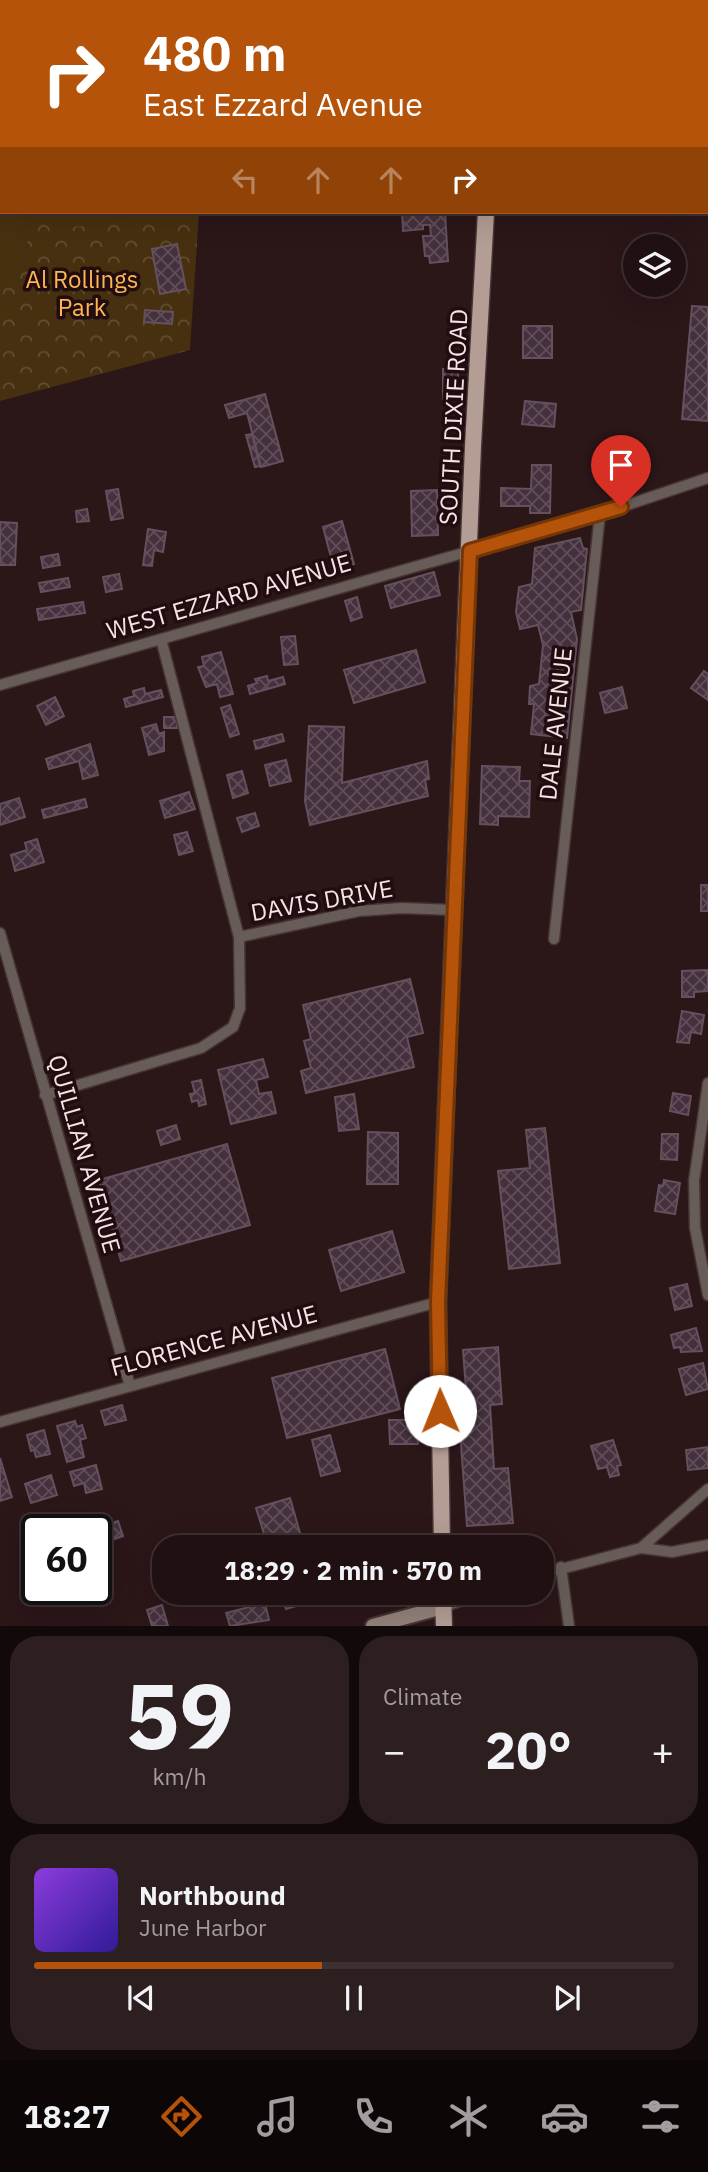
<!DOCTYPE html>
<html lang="en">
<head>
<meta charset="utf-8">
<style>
	body { margin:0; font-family:"IBM Plex Sans",sans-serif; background:#2d1e20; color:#f1f3f6; height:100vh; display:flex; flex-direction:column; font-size:26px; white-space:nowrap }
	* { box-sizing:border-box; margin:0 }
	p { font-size:23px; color:#a29d9f }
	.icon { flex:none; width:38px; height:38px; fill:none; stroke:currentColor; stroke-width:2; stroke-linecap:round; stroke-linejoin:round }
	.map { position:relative; height:1626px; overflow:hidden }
	.side { display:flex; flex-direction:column; gap:10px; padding:10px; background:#12090a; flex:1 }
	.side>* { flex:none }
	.hud { position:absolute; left:0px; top:0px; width:709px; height:214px; box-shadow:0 7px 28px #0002,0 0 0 2px #3d3032; background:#b45309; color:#fff; overflow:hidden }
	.buttons { position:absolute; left:623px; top:234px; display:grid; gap:14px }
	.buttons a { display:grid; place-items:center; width:63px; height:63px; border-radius:50%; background:#201012; box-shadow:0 7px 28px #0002,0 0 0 2px #3d3032; font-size:35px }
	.speed { position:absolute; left:21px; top:1514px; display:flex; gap:14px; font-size:35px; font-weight:700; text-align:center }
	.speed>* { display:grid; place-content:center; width:91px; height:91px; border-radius:50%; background:#201012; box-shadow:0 7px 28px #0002,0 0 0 2px #3d3032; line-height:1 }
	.speed .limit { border:4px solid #111; border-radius:10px; background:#fff; color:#111 }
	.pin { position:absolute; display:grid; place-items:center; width:60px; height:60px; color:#fff; margin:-72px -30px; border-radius:50% 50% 50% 0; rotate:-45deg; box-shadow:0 0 7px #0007 }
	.pin .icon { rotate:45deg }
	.me { position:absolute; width:77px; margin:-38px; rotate:359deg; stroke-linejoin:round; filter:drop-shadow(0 0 5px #0008) }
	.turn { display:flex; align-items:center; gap:24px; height:147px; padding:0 28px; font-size:32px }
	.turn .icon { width:91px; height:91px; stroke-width:2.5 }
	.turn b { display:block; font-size:49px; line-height:60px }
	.lanes { display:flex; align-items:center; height:66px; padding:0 28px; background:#0003; justify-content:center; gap:35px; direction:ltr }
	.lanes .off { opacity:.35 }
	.big { font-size:52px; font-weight:700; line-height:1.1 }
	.side .widget { flex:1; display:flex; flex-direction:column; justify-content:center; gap:10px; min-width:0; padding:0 24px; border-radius:28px; background:#2d1e20 }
	.side .dial { align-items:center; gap:0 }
	.dial b { font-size:91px; line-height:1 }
	.song { display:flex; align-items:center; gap:21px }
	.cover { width:84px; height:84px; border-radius:10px; background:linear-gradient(135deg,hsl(270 70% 55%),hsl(250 70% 35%)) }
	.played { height:7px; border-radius:4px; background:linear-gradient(90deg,#b45309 45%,#3d3032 45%) }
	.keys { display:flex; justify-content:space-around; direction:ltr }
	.heat { display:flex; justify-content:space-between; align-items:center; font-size:38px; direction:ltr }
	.side .tiles { flex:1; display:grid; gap:10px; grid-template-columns:1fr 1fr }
	.widget:last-child { grid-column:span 2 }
	.trip { position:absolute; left:152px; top:1535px; width:402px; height:70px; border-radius:28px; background:#201012; box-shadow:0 7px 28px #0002,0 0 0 2px #3d3032; font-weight:700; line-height:70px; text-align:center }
	.dock { display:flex; height:112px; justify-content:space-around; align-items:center; background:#0d0607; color:#a29d9f }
	.dock .icon { width:49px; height:49px }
	.dock .on { color:#b45309 }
	.dock b { font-size:32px; color:#f1f3f6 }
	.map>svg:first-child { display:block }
	.park { fill:url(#park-crowns) }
	.pitch { fill:#463010 }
	.building { fill:url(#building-cross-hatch); stroke:#65505d; stroke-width:2 }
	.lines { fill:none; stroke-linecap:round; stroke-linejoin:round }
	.street-casing { stroke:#473335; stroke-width:13 }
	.secondary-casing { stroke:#473335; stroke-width:18 }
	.primary-casing { stroke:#473335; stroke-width:19 }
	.street { stroke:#675c58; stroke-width:10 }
	.secondary { stroke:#92817a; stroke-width:14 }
	.primary { stroke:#b39d94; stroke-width:16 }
	.route-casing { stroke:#753606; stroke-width:18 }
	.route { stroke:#b45309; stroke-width:12 }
	.labels { text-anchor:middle; stroke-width:7; stroke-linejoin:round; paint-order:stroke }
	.park-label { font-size:24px; fill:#fcb552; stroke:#210d0f }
	.street-label { font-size:24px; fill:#f4e4e6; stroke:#210d0f }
</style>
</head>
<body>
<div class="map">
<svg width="708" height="1626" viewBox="0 0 708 1626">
	<defs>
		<pattern id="park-crowns" width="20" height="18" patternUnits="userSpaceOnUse" patternTransform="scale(1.75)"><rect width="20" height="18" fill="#463010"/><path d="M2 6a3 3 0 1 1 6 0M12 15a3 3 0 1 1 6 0" fill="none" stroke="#614e33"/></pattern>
		<pattern id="building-cross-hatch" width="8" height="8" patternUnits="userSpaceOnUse" patternTransform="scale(1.75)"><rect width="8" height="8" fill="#44313d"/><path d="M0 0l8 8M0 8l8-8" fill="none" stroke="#604f59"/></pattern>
	</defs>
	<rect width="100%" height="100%" fill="#2b1618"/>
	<!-- park -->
	<path class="park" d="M0 0H213L2 2V212H199L190 350 0 401Z"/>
	<!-- pitch -->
	<path class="pitch" d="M0 105 2 212H27L28 268 0 271Z
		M62 212H130C108 224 87 227 62 227Z"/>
	<!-- building -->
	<path class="building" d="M268 0H448L268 2Z
		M402 212H445L448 261 430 263 429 256H425L423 236H431L430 225H423V229L403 231Z
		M177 244 186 289 160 294 152 249Z
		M692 306 708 307V421L682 419Z
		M145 310 173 312 172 324 144 322Z
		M523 326H552V358H523Z
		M443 369H458V399H443Z
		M265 394 283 461 261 467 247 413 229 418 225 405Z
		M525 401 556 404 554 427 522 424Z
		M252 434 260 466 255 467 246 435Z
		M532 465H551L550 513H530V506H501V488L531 489Z
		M627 470 631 493 619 495 618 489 610 490 607 474Z
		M118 489 123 518 111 520 106 491Z
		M437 490 438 535 412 536 411 491Z
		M87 509 89 521 77 522 76 511Z
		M342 521 354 564 334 569 323 527Z
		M0 522 17 523 15 565H0Z
		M148 529 166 532 163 552 154 550 152 566 143 565Z
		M580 538 583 548 587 549 581 610 571 612 577 639 567 738 531 734 534 704H529L530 686 539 684 543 645 538 625 520 629 516 612 519 587 532 584 535 548Z
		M58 554 60 565 43 568 41 557Z
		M434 572 440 595 391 608 385 586Z
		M119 574 122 589 106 592 103 577Z
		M68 578 70 587 41 592 39 583Z
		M357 597 362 617 351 621 345 601Z
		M83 602 85 613 39 620 37 609Z
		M295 636 298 664 284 665 281 637Z
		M416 650 425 682 354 703 344 670Z
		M221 652 233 694 220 697 217 684 206 687 198 667 204 666 202 657Z
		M704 671 708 674V700L691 688Z
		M267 676 268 681 283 677 285 684 250 694 248 686 257 683 255 679Z
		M622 687 627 708 605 713 600 693Z
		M144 688 145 694 161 690 163 697 126 707 124 699 134 696 133 691Z
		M55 697 64 716 46 725 37 706Z
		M230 705 239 734 230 737 221 708Z
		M164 717H177V728H164Z
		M156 724 159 734 164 732V751L149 755 142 728Z
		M309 726 344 727 342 783 427 761 429 779 425 780 428 796 310 825 305 801Z
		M282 734 284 741 256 749 254 741Z
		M90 744 98 775 83 779 79 761 49 769 46 759Z
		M286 760 291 781 270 786 265 765Z
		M482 766 520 767 519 781H530L529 817 498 816V825L480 824Z
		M242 771 248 793 233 798 227 775Z
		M189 792 195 809 165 818 160 801Z
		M19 798 25 817 0 825V804Z
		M85 799 87 807 44 818 42 810Z
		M255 813 259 826 242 832 237 818Z
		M187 832 193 851 179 855 174 835Z
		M37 839 44 862 15 871 11 855 27 850 25 843Z
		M701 885H708V911H701Z
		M708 970V991L694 992V997H682V971Z
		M410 979 423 1033 407 1037 414 1067 306 1093 301 1071 311 1068 304 1041 311 1039 303 1005Z
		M682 1011 704 1015 701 1034 691 1032 689 1043 677 1042Z
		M263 1059 268 1077 256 1080 259 1094 271 1092 276 1113 231 1124 218 1070Z
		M201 1080 206 1104 199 1106 198 1100 192 1102 190 1094 195 1093 192 1082Z
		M673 1093 691 1096 688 1115 670 1111Z
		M354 1094 359 1129 339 1131 335 1097Z
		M176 1125 180 1139 161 1145 157 1131Z
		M545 1128 560 1263 509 1269 498 1171 530 1168 526 1130Z
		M368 1132 398 1133V1184H367Z
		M662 1134H678L677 1160 661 1159Z
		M227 1144 250 1225 121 1261 99 1180Z
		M664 1180 680 1183 675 1214 655 1211 659 1185 663 1186Z
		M98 1181 108 1216 103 1217 93 1182Z
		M392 1231 404 1272 341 1291 329 1250Z
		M687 1284 692 1306 675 1310 670 1288Z
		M696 1328 702 1351 681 1352 680 1347 674 1348 671 1335Z
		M498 1347 502 1404 490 1405 494 1469 508 1468 513 1523 467 1526 458 1404 467 1403 463 1350Z
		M385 1349 400 1409 287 1438 272 1378Z
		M703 1363 708 1389 686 1395 679 1369Z
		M122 1405 126 1420 105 1425 101 1411Z
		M389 1420H417L418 1444H390Z
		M75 1421 77 1427 82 1425 86 1438 80 1440 84 1457 67 1462 57 1426Z
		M44 1430 50 1454 36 1457 34 1450 31 1451 27 1435Z
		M330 1435 340 1471 321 1476 312 1440Z
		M613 1440 621 1465 617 1466 619 1475 610 1477 607 1467 598 1469 591 1446Z
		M708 1447V1468L688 1470 686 1450Z
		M0 1458 12 1497 0 1501Z
		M96 1465 102 1489 86 1493 84 1483 74 1486 70 1472Z
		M51 1475 57 1495 31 1503 25 1484Z
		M290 1498 304 1547H268L256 1508Z
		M118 1521 123 1536 96 1545V1530H91Z
		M281 1592H317L319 1599 286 1609Z
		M341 1592H375L376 1595 344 1603Z
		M265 1603 269 1620 230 1626 226 1613Z
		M162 1605 168 1626H152L147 1610Z"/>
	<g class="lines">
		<!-- street casing -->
		<g class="street-casing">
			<path id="street" d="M0 685 600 514 708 478
				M0 933 130 1386
				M239 937 359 911 402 908 454 910
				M554 939 600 514
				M708 1083 694 1181 695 1228 708 1295
				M45 1095 201 1048 233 1027 240 1008 239 937 161 639
				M0 1422 438 1302
				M641 1548 708 1489
				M561 1567 569 1626
				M542 1574 641 1548 672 1552 708 1545
				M443 1607 486 1592"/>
		</g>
		<!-- secondary casing -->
		<g class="secondary-casing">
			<path id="secondary" d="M373 1626 443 1607"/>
		</g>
		<!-- primary casing -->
		<g class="primary-casing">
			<path id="primary" d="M495 2V0
				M442 1547 438 1302 473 446 486 212
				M443 1592 444 1626"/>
		</g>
		<!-- street -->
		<use href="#street" class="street"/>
		<!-- secondary -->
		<use href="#secondary" class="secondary"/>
		<!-- primary -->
		<use href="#primary" class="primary"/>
	</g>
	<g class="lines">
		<!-- route casing -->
		<g class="route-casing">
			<path id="route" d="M440 1411 438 1302 470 551 621 507"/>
		</g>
		<!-- route -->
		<use href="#route" class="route"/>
	</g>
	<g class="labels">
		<!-- park labels -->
		<g class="park-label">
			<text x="82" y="288">Al Rollings<tspan x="82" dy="28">Park</tspan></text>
		</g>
		<!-- street labels -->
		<g class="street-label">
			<text transform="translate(454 417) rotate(-87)" y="8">SOUTH DIXIE ROAD</text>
			<text transform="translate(229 597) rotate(-16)" y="8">WEST EZZARD AVENUE</text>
			<text transform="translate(556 724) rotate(-84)" y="8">DALE AVENUE</text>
			<text transform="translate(322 901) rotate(-10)" y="8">DAVIS DRIVE</text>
			<text transform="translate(84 1154) rotate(74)" y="8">QUILLIAN AVENUE</text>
			<text transform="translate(214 1341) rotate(-15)" y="8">FLORENCE AVENUE</text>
		</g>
	</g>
</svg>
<div class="buttons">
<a><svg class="icon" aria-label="layers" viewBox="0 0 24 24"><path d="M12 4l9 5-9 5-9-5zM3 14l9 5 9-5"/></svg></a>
</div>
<div class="speed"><div class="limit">60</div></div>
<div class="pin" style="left:621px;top:507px;background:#d93025"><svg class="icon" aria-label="arrive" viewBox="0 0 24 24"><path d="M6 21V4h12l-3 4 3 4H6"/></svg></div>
<svg class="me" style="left:440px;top:1411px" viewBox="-20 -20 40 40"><circle r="19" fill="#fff"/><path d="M0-13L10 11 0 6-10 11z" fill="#b45309"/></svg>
<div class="trip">18:29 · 2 min · 570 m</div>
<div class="hud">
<div class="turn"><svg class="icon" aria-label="right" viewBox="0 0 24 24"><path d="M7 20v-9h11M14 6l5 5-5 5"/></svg><div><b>480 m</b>East Ezzard Avenue</div></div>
<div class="lanes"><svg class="icon off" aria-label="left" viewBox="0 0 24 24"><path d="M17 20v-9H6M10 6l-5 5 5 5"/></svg><svg class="icon off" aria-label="ahead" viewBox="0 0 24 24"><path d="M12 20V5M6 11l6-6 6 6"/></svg><svg class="icon off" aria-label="ahead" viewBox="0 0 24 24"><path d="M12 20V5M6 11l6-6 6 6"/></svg><svg class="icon" aria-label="right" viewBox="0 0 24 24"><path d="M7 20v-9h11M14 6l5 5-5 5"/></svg></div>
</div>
</div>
<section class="side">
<div class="tiles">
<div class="widget dial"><b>59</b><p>km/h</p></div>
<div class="widget"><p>Climate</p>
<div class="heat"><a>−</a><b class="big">20°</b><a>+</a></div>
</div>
<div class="widget">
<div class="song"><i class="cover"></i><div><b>Northbound</b><p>June Harbor</p></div></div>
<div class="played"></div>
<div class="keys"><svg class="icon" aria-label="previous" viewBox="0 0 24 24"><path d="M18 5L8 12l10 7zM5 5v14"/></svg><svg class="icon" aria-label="pause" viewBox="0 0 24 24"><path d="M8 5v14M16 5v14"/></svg><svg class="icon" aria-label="next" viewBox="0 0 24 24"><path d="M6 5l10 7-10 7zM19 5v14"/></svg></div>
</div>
</div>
</section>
<nav class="dock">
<b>18:27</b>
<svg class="icon on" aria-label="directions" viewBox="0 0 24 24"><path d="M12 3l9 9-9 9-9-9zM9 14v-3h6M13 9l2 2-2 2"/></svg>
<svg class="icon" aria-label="music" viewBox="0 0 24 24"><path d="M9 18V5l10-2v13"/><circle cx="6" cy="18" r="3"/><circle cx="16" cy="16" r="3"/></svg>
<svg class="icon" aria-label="phone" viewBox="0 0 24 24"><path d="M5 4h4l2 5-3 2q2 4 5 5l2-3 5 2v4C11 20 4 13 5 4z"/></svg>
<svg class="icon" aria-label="climate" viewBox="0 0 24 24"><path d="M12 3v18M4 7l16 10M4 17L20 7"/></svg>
<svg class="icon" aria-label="car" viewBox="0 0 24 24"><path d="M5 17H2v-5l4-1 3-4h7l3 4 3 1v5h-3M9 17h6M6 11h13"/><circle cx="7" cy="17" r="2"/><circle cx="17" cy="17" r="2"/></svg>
<svg class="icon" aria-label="filters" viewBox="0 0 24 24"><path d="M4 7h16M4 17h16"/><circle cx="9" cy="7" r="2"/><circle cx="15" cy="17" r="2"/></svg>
</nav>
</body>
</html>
